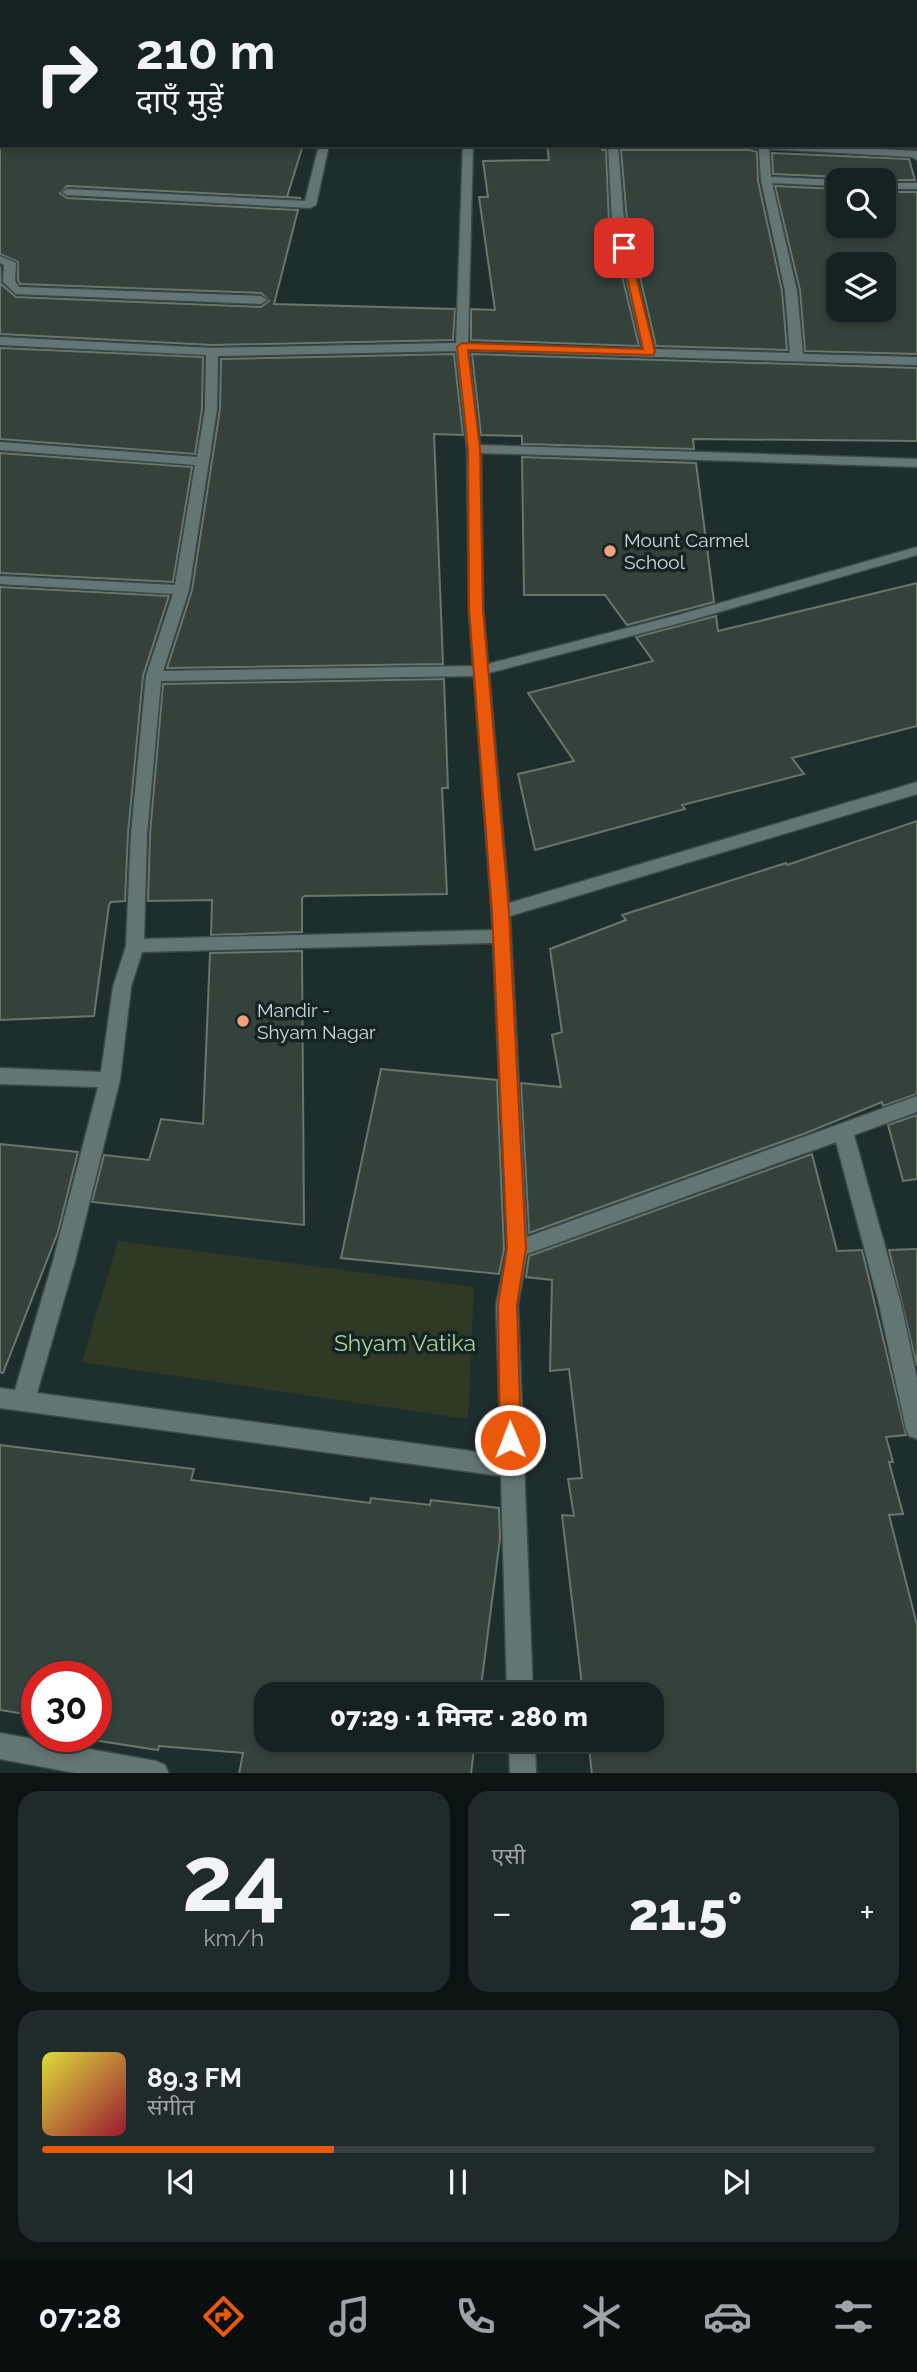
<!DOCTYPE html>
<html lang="hi">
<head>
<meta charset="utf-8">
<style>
	body { margin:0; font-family:Raleway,"Noto Sans Devanagari",sans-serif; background:#1f2a2a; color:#f1f3f6; height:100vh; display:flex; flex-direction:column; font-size:26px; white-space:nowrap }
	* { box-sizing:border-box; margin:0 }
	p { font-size:23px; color:#9ea4a5 }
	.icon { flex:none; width:38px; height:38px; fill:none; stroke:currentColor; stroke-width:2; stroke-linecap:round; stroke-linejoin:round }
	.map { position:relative; height:1773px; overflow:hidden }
	.details { display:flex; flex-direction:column; gap:18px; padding:18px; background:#0c1313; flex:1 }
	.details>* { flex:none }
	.hud { position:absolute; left:0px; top:0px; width:917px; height:147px; box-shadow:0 4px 10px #0003,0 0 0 2px #353f40; background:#162222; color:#f1f3f6; overflow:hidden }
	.controls { position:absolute; left:826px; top:168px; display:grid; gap:14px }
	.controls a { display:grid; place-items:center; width:70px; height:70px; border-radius:14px; background:#162222; box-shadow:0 4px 10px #0003,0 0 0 2px #353f40; font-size:35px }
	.speed { position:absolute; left:21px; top:1661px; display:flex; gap:14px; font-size:35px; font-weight:700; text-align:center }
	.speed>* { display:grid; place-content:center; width:91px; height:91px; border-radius:50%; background:#162222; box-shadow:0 4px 10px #0003,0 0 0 2px #353f40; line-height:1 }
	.speed .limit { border:10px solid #d22; background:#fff; color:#111 }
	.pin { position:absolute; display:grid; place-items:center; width:60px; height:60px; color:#fff; margin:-30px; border-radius:14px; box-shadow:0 4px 10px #0006 }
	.me { position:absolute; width:77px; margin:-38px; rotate:359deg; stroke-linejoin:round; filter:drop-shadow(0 0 5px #0008) }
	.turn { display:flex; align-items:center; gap:24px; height:147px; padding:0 21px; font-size:32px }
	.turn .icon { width:91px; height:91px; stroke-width:2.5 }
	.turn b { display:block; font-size:49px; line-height:60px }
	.big { font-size:52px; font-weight:800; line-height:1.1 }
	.details .tile { flex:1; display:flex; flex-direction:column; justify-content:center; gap:10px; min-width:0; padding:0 24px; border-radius:21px; background:#1f2a2a }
	.details .dial { align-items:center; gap:0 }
	.dial b { font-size:91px; line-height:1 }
	.song { display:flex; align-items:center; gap:21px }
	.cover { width:84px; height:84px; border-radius:10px; background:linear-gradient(135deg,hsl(60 70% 55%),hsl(350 70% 35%)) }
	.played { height:7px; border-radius:4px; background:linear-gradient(90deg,#ea580c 35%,#353f40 35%) }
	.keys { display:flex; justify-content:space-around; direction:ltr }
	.heat { display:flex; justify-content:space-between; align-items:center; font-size:38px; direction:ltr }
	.details .tiles { flex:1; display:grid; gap:18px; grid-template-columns:1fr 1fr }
	.tile:last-child { grid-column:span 2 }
	.trip { position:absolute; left:254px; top:1682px; width:410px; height:70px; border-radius:21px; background:#162222; box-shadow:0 4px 10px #0003,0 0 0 2px #353f40; font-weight:800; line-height:70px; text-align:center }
	.tabs { display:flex; height:112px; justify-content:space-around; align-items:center; background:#090e0e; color:#9ea4a5 }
	.tabs .icon { width:49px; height:49px }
	.tabs .on { color:#ea580c }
	.tabs b { font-size:32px; color:#f1f3f6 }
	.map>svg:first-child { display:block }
	.green { fill:#2f3a26 }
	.building { fill:#35423b; stroke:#68766e; stroke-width:2; fill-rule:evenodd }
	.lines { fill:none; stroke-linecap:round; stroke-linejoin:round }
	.minor-casing { stroke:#3b4948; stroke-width:3 }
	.tertiary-casing { stroke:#3b4948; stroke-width:3 }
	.minor { fill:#647674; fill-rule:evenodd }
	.tertiary { fill:#647674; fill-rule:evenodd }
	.route { fill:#ea580c; stroke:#983908; stroke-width:2 }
	.poi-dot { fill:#f1a17d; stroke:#142423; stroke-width:2.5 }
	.labels { text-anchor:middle; stroke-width:7; stroke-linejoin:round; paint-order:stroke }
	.poi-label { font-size:19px; fill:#d0dad9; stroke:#142423; text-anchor:start }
	.near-park-label { font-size:23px; fill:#b2ce9c; stroke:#142423 }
</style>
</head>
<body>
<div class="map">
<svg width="917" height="1774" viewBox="0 0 917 1774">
	<rect width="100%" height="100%" fill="#1e2e2d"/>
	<!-- green -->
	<path class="green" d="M118 1241 474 1287 468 1419 82 1362Z"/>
	<!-- building -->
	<path class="building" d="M0 145H303L287 197 301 198 67 186 60 193 67 198 298 210 274 304 455 309 453 340 212 345 0 334V266L1 284 16 297 261 307 269 301 261 293 20 284 18 280V262L0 254Z
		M547 145H601L602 150H606L609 222 639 346 471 340V309L495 310 479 197H488L483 161 549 160Z
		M621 150H750L757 152 758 181 782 291 787 350 656 346 627 221Z
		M772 153 909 159 915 180H842L840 177 773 174Z
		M775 186 838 189V226H884V192H917V354L805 351 800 290ZM838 264H884V310H838Z
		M0 348 203 357 202 409 195 454 0 439Z
		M454 354 463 435 434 434 443 664 167 668 192 590 220 409 221 359Z
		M472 354 917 368V441L693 439 694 449 522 444V436L481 435Z
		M0 453 192 467 173 582 0 573Z
		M522 457 696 463 714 602 627 625 605 595H524Z
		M917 583V726L792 758 804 774 682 805 685 809 535 850 518 774 574 761 528 693 653 661 636 637 716 616 718 631Z
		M0 587 169 596 143 676 128 834 125 901 111 902 109 905 94 1016 0 1020Z
		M444 679 448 788H442L447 894 305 896 302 898V932L211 935 212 900 148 901 150 834 163 684Z
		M917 821V1094L883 1106 882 1102 806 1133 529 1233 521 1083 561 1087 552 1035 562 1032 550 949 626 920 622 915 786 863 787 865Z
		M302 951 304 1225 92 1202 104 1155 149 1160 161 1119 203 1124 210 953Z
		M381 1069 497 1080 504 1249 499 1274 341 1258Z
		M917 1115V1179L903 1181 888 1125Z
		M0 1144 78 1152 58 1232 3 1373 0 1372Z
		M812 1154 837 1251 862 1250 906 1435 886 1437 893 1462H889L903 1514 889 1515 917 1625V1774H592L588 1740H651V1694H583L562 1515 574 1516 568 1479 582 1478 569 1369 550 1371 552 1280 526 1277 529 1256Z
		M917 1249V1366L889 1250Z
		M0 1445 194 1469 191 1480 370 1503 371 1498 430 1505 431 1500 499 1508 500 1539 480 1694H266V1740H475L471 1774H239L243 1753 159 1746 158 1750 93 1740 96 1736 97 1724 96 1676H37V1716L0 1710Z"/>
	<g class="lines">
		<!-- minor casing -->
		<g class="minor-casing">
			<path id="minor" d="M279 0H295L296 2H281Z
				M891 0H901V2H892Z
				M915 42 917 43V52L915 51Z
				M0 106H2V112H0Z
				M319 145H329L316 205 310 208 67 195 62 192 67 189 305 201Z
				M463 145H473L468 343 642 349 612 221 608 145H618L624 221 654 349 790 353 785 291 761 180 759 149 739 145H809L917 151V160L912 157 769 149 771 177 840 180 838 186 772 183 797 291 803 354 917 357V365L469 351 480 445 917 459V467L481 453 483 609 488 664 678 615 917 547V555L688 621 489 673 509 903 917 782V794L510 916 527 1237 917 1096V1112L854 1135 901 1304 917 1378V1439L909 1436 906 1429 879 1304 836 1142 527 1254 518 1305 533 1694H507L501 1476 0 1408V1388L15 1390 53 1261 98 1087 0 1084V1068L101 1072 113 987 126 946 131 834 146 676 173 594 0 584V576L175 585 195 465 0 450V442L197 457 205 409 206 355 0 345V337L212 348 456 343ZM456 351 467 449 469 609 473 666 163 671 189 590 217 409 218 356ZM474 676 493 930 144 939 147 834 161 681ZM493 943 507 1249 496 1305 501 1455 37 1393 75 1261 120 1080 131 987 142 952Z
				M884 183H917V189H884Z
				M0 256 16 263 15 281 19 287 261 296 267 300 261 304 16 294 3 282 4 265 0 263Z
				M0 1733 156 1761 165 1765 169 1774H81L0 1759Z
				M509 1740H535L536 1774H510Z"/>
		</g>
		<!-- tertiary casing -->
		<g class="tertiary-casing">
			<path id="tertiary" d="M0 28H2V34H0Z
				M915 60H917V66H915Z"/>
		</g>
		<!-- minor -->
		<use href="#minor" class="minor"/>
		<!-- tertiary -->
		<use href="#tertiary" class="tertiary"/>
	</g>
	<!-- route -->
	<path class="route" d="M620 245 629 248 655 352 653 355 468 350 480 449 483 609 509 912 526 1248 517 1305 521 1440 518 1447 510 1450 503 1447 500 1440 498 1305 507 1248 492 912 469 609 468 449 457 347 462 343 643 349Z"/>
	<!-- markers -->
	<g class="poi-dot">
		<circle cx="610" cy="551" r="7"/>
		<circle cx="243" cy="1021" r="7"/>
	</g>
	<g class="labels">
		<!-- poi labels -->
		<g class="poi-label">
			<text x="624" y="547">Mount Carmel<tspan x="624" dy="22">School</tspan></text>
			<text x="257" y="1017">Mandir -<tspan x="257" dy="22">Shyam Nagar</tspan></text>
		</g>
		<!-- near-park labels -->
		<g class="near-park-label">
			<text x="405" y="1351">Shyam Vatika</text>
		</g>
	</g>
</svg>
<div class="controls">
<a><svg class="icon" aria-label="search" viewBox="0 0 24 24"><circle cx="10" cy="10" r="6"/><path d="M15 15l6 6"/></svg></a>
<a><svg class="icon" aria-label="layers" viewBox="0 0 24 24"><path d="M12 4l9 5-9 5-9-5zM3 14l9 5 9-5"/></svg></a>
</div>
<div class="speed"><div class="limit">30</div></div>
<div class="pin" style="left:624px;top:248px;background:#d93025"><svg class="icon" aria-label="arrive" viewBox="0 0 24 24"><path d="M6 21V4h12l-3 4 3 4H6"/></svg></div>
<svg class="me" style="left:510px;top:1440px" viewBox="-20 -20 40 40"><circle r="17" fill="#ea580c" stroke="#fff" stroke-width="3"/><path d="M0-11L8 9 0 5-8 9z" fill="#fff"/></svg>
<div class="trip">07:29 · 1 मिनट · 280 m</div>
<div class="hud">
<div class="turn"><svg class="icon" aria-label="right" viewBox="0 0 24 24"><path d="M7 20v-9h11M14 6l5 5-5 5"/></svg><div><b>210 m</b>दाएँ मुड़ें</div></div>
</div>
</div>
<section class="details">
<div class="tiles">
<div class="tile dial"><b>24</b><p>km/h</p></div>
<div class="tile"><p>एसी</p>
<div class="heat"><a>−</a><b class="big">21.5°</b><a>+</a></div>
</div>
<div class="tile">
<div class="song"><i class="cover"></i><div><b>89.3 FM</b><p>संगीत</p></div></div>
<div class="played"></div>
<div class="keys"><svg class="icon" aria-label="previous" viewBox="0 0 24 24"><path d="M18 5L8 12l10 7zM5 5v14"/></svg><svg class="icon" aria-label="pause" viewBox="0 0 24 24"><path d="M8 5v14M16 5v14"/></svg><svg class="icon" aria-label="next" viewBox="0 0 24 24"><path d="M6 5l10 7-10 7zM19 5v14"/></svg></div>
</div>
</div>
</section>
<nav class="tabs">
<b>07:28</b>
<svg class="icon on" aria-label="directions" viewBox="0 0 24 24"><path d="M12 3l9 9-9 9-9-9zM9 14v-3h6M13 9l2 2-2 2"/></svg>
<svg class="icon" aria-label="music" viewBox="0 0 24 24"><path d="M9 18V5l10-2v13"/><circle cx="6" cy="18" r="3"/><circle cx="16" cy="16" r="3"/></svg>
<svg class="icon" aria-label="phone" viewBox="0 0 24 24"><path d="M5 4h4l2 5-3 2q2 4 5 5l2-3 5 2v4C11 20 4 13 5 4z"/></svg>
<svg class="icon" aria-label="climate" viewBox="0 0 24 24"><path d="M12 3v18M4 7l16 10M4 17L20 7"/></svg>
<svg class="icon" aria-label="car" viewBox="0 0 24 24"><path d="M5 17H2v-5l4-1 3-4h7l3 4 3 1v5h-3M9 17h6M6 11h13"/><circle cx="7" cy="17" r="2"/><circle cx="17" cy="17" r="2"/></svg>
<svg class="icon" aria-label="filters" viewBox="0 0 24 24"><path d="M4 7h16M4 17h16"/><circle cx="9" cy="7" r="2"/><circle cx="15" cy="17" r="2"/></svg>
</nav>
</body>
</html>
